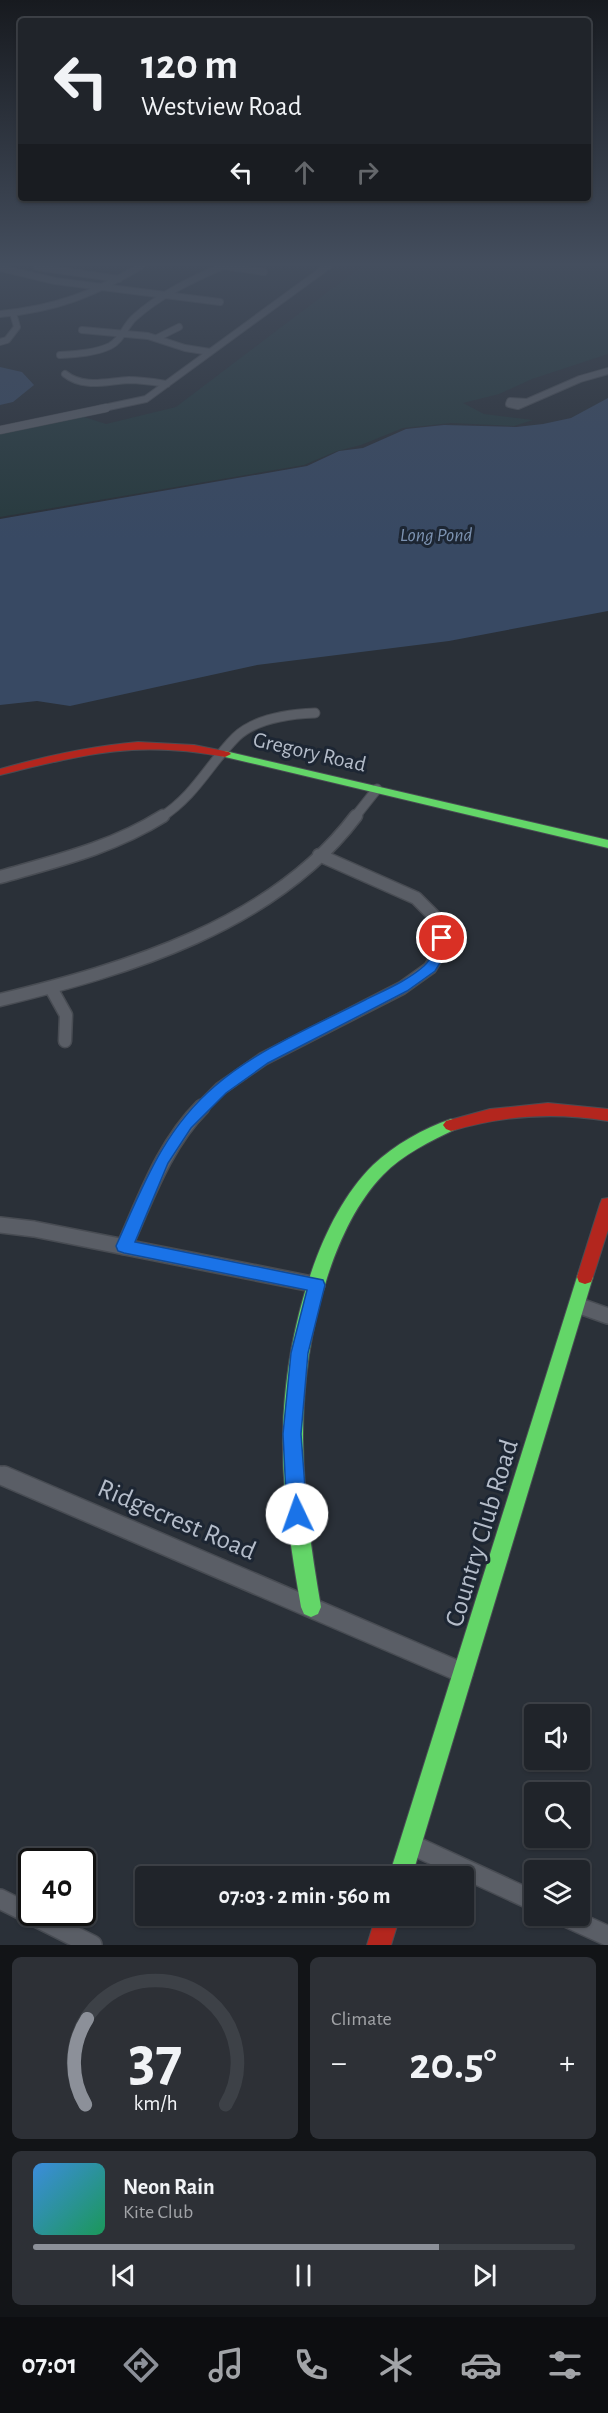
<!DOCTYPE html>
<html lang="en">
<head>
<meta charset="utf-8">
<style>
	body { margin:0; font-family:"Alegreya Sans",sans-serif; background:#2d3036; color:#f1f3f6; height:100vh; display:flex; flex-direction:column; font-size:22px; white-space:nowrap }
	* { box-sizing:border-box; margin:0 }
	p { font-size:20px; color:#a2a4a8 }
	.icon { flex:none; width:33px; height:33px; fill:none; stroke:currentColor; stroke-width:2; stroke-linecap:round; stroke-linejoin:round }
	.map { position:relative; height:1945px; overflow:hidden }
	.sheet { display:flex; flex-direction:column; gap:12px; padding:12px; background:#121417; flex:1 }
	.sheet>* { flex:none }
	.guide { position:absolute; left:18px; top:18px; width:573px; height:183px; border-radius:6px; box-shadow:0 2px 4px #0004,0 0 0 2px #3d4147; background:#20242a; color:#f1f3f6; overflow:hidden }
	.fabs { position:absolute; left:524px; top:1704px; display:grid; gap:12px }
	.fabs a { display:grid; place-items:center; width:66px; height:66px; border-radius:6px; background:#20242a; box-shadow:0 2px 4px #0004,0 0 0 2px #3d4147; font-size:30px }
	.speed { position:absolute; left:18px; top:1848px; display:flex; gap:12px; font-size:30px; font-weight:700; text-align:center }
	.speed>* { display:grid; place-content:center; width:78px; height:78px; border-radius:50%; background:#20242a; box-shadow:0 2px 4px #0004,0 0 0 2px #3d4147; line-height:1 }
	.speed .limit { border:3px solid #111; border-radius:9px; background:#fff; color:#111 }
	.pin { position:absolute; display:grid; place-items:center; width:51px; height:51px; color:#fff; margin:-26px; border:3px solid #fff; border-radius:50%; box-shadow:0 2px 6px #0007 }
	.me { position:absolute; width:66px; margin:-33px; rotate:357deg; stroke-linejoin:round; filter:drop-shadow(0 0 4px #0008) }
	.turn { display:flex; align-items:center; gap:21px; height:126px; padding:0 24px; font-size:27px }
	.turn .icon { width:78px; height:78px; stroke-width:2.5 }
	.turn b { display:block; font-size:42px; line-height:51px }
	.lanes { display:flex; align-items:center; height:57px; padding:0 24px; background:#0003; justify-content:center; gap:30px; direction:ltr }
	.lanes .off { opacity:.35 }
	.big { font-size:45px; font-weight:600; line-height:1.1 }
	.sheet .tile { flex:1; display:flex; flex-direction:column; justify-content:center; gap:9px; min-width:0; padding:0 21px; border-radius:9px; background:#2d3036 }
	.sheet .dial { align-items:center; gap:0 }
	.dial svg { height:156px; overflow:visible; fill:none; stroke:#3d4147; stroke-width:7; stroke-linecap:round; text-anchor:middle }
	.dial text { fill:#f1f3f6; stroke:none }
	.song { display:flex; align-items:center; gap:18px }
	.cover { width:72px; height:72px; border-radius:9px; background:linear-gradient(135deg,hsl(210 70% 55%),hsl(150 70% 35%)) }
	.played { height:6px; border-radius:3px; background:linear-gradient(90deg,#8c9099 75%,#3d4147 75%) }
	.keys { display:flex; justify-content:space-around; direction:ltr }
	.heat { display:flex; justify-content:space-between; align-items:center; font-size:33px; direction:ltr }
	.sheet .tiles { flex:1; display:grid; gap:12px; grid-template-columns:1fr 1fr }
	.tile:last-child { grid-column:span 2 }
	.trip { position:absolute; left:135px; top:1866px; width:339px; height:60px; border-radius:6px; background:#20242a; box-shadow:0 2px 4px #0004,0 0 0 2px #3d4147; font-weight:600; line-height:60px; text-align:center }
	.menu { display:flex; height:96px; justify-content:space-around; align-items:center; background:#0d0e11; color:#a2a4a8 }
	.menu .icon { width:42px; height:42px }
	.menu .active { color:#8c9099 }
	.menu b { font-size:27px; color:#f1f3f6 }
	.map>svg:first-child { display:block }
	.green { fill:#273a3e }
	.water { fill:#384963 }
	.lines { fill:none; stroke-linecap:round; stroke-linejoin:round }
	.street-far5-casing { stroke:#484c53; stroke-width:8 }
	.street-far4-casing { stroke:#484c53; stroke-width:9 }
	.street-far3-casing { stroke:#484c53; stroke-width:11 }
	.street-far2-casing { stroke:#484c53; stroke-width:15 }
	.street-far1-casing { stroke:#484c53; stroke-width:18 }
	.street-casing { stroke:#484c53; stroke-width:22 }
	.fast-casing { stroke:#484c53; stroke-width:2 }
	.jam-casing { stroke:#484c53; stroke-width:2 }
	.street-far5 { stroke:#5a5e66; stroke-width:6 }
	.street-far4 { stroke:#5a5e66; stroke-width:8 }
	.street-far3 { stroke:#5a5e66; stroke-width:9 }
	.street-far2 { stroke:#5a5e66; stroke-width:12 }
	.street-far1 { stroke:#5a5e66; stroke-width:15 }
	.street { stroke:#5a5e66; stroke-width:19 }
	.fast { fill:#63d668; fill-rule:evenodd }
	.jam { fill:#b3261e; fill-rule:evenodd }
	.route { fill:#1a73e8; stroke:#114b97; stroke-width:1.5 }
	.labels { text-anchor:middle; stroke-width:6; stroke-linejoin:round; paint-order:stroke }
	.far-water-label { font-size:20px; font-style:italic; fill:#7c92b1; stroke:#1d2633 }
	.street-label { font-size:22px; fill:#b4bcc9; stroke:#1d2633 }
	.near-street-label { font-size:27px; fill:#b4bcc9; stroke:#1d2633 }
</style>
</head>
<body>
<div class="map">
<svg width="608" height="1945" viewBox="0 0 608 1945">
	<rect width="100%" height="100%" fill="#2a3038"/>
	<!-- green -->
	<path class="green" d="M362 266H608V354L532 379 499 394 463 403 484 414 533 420 514 426 451 423 403 428 361 445 337 451 304 465 0 517V431L78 415 106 424 176 407Z"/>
	<!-- water -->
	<path class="water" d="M0 367 22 372 34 385 13 402 0 405Z
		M608 398V611L449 641 257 665 70 706 37 701 0 705V519L307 466 339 451 363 448 406 429 444 425 516 427 543 424 571 418Z"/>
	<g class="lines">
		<!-- street-far5 casing -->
		<g class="street-far5-casing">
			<path id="street-far5" d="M223 266 264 272
				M37 267 119 279
				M0 268 55 281 220 302
				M0 314C56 309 93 294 141 266
				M82 330 148 336 185 348 210 352
				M157 338 179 327
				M0 342 7 340 17 327 13 313
				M60 355C77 354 95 353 110 346 122 340 125 326 134 318 159 295 193 279 223 266
				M65 374C84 389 107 381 129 380 142 380 154 382 167 384
				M527 402 510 401 509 404 518 406 580 379 608 371
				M99 409 146 399 328 266"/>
		</g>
		<!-- street-far4 casing -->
		<g class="street-far4-casing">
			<path id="street-far4" d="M0 430 106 408"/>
		</g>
		<!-- street-far3 casing -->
		<g class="street-far3-casing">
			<path id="street-far3" d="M160 818C196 795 209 764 236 737 256 718 289 714 315 713
				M354 818 377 789"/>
		</g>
		<!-- street-far2 casing -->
		<g class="street-far2-casing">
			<path id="street-far2" d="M0 877C56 861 112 848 163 816
				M51 988 66 1015 65 1041
				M0 1000C127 969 273 926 356 816
				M201 1108 220 1089 263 1059 402 988 430 968 441 950 442 937 437 919 416 898 319 855"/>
		</g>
		<!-- street-far1 casing -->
		<g class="street-far1-casing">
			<path id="street-far1" d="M0 1225 34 1229 317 1285
				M124 1247C146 1198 164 1145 202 1107
				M577 1305 608 1316
				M0 1474 7 1477"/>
		</g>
		<!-- street casing -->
		<g class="street-casing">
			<path id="street" d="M4 1476 463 1673
				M410 1844 534 1901
				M0 1899 92 1945
				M564 1916 608 1936"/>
		</g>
		<!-- fast casing -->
		<g class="fast-casing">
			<path id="fast" d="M225 751 608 840V848L221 756 219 754Z
				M451 1119 456 1121 459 1125 456 1129C431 1141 403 1154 383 1175 356 1203 339 1241 327 1278 291 1391 301 1492 321 1607L318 1614 311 1617 304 1614 301 1607C291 1550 282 1493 283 1435 284 1351 311 1226 373 1165 394 1145 424 1128 451 1119Z
				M585 1270 591 1272 593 1277 412 1876H389L577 1277 579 1272Z"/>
		</g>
		<!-- jam casing -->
		<g class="jam-casing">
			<path id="jam" d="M138 742 194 745 229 752 231 754 225 757C137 740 85 754 0 775V769C46 756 91 746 138 742Z
				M548 1103 608 1109V1121C554 1112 504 1115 451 1131L446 1129 443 1125 446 1121 490 1109Z
				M608 1198V1230L593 1277 591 1282 585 1284 579 1282 577 1277 600 1204 602 1199Z
				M376 1916H400L391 1945H367Z"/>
		</g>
		<!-- street-far5 -->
		<use href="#street-far5" class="street-far5"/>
		<!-- street-far4 -->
		<use href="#street-far4" class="street-far4"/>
		<!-- street-far3 -->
		<use href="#street-far3" class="street-far3"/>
		<!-- street-far2 -->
		<use href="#street-far2" class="street-far2"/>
		<!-- street-far1 -->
		<use href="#street-far1" class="street-far1"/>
		<!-- street -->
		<use href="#street" class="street"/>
		<!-- fast -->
		<use href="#fast" class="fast"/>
		<!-- jam -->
		<use href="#jam" class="jam"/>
	</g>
	<!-- sky -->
	<linearGradient id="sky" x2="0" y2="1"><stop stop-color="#171a1f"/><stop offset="0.49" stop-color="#444e5e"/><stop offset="1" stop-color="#444e5e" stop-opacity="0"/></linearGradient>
	<rect width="608" height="539" fill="url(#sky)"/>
	<!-- route -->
	<path class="route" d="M442 933 449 938 448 950 435 971 407 991 268 1063 226 1093 191 1128 168 1163 135 1242 323 1280 325 1285 308 1353 301 1434 307 1514 304 1521 297 1524 290 1521 287 1514 283 1434 291 1353 307 1290 124 1253 118 1251 116 1246C143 1186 163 1130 215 1086 258 1049 314 1026 365 1000 385 990 407 981 424 966 432 959 434 948 436 938Z"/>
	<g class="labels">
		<!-- far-water labels -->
		<g class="far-water-label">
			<text x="436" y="541">Long Pond</text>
		</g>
		<!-- street labels -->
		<g class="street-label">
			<text transform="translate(310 751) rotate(13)" y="8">Gregory Road</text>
		</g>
		<!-- near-street labels -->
		<g class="near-street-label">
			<text transform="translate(177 1519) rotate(23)" y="9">Ridgecrest Road</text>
			<text transform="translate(481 1533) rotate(-73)" y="9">Country Club Road</text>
		</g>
	</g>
</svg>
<div class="fabs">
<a><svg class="icon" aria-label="sound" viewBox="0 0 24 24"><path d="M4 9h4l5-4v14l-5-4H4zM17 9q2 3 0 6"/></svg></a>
<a><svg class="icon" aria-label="search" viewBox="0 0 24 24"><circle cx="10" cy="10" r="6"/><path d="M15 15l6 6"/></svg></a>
<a><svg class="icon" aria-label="layers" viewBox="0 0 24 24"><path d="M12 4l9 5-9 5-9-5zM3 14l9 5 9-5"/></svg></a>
</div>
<div class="speed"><div class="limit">40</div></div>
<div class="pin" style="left:442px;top:938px;background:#d93025"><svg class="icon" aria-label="arrive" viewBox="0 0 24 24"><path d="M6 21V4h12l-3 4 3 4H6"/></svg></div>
<svg class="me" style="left:297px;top:1514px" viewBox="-20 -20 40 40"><circle r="19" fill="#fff"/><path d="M0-13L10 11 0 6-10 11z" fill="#1a73e8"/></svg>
<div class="trip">07:03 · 2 min · 560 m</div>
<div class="guide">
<div class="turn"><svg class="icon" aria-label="left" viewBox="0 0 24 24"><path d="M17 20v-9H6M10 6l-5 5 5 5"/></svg><div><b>120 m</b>Westview Road</div></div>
<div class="lanes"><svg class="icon" aria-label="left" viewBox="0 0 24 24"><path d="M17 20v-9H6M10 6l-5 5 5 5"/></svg><svg class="icon off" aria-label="ahead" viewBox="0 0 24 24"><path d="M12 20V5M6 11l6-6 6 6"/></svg><svg class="icon off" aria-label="right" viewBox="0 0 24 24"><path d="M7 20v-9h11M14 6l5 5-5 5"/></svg></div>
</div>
</div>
<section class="sheet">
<div class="tiles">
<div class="tile dial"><svg viewBox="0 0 100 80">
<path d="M14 69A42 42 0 1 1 86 69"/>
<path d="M14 69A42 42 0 0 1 15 25" stroke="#8c9099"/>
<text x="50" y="56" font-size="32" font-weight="700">37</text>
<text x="50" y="72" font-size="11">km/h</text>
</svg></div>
<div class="tile"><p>Climate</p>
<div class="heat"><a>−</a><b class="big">20.5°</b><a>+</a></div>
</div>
<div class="tile">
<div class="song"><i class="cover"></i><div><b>Neon Rain</b><p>Kite Club</p></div></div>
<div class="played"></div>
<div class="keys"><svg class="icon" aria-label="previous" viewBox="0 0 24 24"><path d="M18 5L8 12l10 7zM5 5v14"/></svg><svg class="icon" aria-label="pause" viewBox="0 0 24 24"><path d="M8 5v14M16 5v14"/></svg><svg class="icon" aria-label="next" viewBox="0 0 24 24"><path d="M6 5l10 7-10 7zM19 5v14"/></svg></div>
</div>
</div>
</section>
<nav class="menu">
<b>07:01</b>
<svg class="icon active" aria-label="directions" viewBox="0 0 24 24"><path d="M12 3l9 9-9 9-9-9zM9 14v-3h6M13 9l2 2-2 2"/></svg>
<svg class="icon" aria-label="music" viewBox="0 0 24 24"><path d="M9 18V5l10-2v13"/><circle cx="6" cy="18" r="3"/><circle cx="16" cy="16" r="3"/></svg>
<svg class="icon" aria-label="phone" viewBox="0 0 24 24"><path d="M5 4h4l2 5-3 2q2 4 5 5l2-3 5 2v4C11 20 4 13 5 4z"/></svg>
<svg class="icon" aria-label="climate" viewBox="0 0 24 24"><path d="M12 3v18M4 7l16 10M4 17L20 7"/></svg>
<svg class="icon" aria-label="car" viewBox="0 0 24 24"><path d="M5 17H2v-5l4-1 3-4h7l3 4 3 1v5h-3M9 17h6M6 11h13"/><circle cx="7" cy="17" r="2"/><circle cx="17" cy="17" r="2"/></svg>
<svg class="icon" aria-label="filters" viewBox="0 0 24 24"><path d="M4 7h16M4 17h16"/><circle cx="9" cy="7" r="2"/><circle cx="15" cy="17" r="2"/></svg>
</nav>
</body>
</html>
